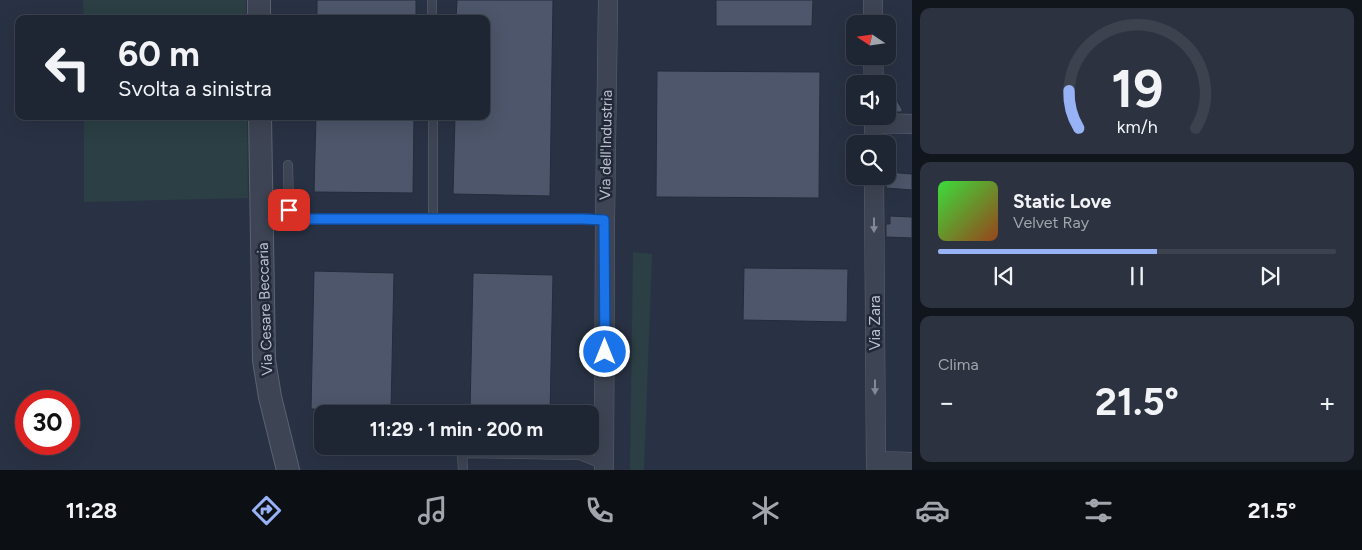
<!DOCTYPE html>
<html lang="it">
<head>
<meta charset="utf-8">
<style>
	body { margin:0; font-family:Figtree,sans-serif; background:#2c323f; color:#f1f3f6; height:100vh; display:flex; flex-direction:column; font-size:19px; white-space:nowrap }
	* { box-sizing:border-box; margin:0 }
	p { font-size:16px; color:#a1a5ac }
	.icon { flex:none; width:28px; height:28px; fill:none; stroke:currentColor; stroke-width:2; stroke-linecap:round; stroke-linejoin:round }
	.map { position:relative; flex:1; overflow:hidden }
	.side { display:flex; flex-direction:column; gap:8px; padding:8px; background:#11151c; width:450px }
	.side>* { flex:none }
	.top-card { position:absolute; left:15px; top:15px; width:475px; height:105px; border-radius:10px; box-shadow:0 5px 20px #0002,0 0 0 1px #3c434e; background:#1f2633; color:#f1f3f6; overflow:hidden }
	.needle { width:32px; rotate:283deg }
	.controls { position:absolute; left:846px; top:15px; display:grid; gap:10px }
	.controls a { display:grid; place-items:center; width:50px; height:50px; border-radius:10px; background:#1f2633; box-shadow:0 5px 20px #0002,0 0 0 1px #3c434e; font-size:25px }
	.speed { position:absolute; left:15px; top:390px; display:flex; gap:10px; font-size:25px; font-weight:700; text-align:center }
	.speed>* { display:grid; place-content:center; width:65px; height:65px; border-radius:50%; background:#1f2633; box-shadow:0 5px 20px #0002,0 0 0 1px #3c434e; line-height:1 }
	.speed .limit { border:8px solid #d22; background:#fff; color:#111 }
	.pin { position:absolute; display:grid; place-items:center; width:42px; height:42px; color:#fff; margin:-21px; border-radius:10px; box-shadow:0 2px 8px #0006 }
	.me { position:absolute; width:55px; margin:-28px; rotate:0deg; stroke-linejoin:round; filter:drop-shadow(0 0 4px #0008) }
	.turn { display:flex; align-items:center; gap:18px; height:105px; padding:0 20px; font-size:22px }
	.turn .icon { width:65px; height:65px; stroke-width:2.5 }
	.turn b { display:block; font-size:35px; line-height:42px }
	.big { font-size:38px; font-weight:700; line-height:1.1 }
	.side .tile { flex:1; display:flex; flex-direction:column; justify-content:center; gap:8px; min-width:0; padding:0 18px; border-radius:10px; background:#2c323f }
	.side .dial { align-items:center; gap:0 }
	.dial svg { height:130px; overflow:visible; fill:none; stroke:#3c434e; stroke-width:7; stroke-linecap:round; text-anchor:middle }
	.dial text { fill:#f1f3f6; stroke:none }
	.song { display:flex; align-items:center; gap:15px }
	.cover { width:60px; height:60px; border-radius:8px; background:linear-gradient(135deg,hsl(120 70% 55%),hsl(20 70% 35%)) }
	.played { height:5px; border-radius:2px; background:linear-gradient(90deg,#97b3f5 55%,#3c434e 55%) }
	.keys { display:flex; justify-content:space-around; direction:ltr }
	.heat { display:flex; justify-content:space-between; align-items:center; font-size:28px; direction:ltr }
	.trip { position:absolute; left:314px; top:405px; width:285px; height:50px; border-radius:10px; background:#1f2633; box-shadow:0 5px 20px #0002,0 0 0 1px #3c434e; font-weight:700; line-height:50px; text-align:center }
	.dock { display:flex; height:80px; justify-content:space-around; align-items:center; background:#0c0f14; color:#a1a5ac }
	.dock .icon { width:35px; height:35px }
	.dock .on { color:#97b3f5 }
	.dock b { font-size:22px; color:#f1f3f6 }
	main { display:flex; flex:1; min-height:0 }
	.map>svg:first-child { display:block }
	.green { fill:#2b3f44 }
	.building { fill:#4d566a; stroke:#242b3b }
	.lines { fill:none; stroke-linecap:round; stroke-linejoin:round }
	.service-casing { stroke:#5c6271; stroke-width:10 }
	.minor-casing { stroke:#5c6271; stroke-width:20 }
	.tertiary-casing { stroke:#5c6271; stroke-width:24 }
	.service { stroke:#3d4453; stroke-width:9 }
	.minor { stroke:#3d4453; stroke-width:19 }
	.tertiary { stroke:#3d4453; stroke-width:22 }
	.oneway { fill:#828896 }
	.route-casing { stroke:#114b97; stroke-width:12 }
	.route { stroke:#1a73e8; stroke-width:9 }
	.labels { text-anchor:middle; stroke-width:5; stroke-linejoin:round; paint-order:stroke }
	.street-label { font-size:15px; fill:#bbc0cd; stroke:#212939 }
</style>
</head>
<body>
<main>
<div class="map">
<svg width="912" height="470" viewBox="0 0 912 470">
	<rect width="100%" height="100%" fill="#293244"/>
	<!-- green -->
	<path class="green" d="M83 0H246V19H84Z
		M84 116H247L248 198 84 202Z
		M633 252 652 254 644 470H630Z"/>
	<!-- building -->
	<path class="building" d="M317 0H416V19H317Z
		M457 0H553L550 196 453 194 455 116H486V19H456Z
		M716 0H813L812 26H716Z
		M657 71 820 72 819 198 656 197Z
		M888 86 902 109V112H888Z
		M316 116H414L413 193 314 192Z
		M888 172 912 174V190L886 188Z
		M890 216 912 217V238L886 237V224H890Z
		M744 268 848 269 847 322 743 320Z
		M314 271 394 273 391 411 311 409Z
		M473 273 553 275 550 414 470 412Z"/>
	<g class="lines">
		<!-- service casing -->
		<g class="service-casing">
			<path id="service" d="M432 0V19
				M433 116V219
				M288 165 289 209 303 219H583L605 220
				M463 470 462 453 580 455 605 465"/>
		</g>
		<!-- minor casing -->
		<g class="minor-casing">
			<path id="minor" d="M873 0V24
				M873 56 874 84
				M874 116V144
				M874 123 912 124
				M874 176 876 470
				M876 461 912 462
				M604 470 605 220 608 0"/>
		</g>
		<!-- tertiary casing -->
		<g class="tertiary-casing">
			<path id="tertiary" d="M259 0V19
				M260 116 264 360 270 397 288 470"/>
		</g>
		<!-- service -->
		<use href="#service" class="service"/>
		<!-- minor -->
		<use href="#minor" class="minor"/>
		<!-- tertiary -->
		<use href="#tertiary" class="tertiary"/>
	</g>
	<!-- one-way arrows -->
	<defs><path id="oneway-solid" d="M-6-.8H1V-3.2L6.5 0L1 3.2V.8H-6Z" transform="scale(1.25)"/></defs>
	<g class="oneway">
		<use href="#oneway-solid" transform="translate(874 225) rotate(90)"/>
		<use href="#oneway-solid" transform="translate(875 387) rotate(90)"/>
	</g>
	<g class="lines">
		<!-- route casing -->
		<g class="route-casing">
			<path id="route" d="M289 210 303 219H583L604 220 605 352"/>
		</g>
		<!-- route -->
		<use href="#route" class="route"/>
	</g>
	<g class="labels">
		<!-- street labels -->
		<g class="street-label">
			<text transform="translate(606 145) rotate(-89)" y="5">Via dell'Industria</text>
			<text transform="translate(265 309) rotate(-92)" y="5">Via Cesare Beccaria</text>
			<text transform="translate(875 323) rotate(-90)" y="5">Via Zara</text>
		</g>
	</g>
</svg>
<div class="controls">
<a><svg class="needle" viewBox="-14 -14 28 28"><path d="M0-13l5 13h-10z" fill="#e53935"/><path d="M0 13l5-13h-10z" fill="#a1a5ac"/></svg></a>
<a><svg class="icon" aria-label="sound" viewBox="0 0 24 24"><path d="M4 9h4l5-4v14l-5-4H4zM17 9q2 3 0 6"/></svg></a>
<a><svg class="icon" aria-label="search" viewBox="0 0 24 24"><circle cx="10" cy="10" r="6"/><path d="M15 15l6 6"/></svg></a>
</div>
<div class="speed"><div class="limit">30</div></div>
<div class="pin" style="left:289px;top:210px;background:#d93025"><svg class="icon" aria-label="arrive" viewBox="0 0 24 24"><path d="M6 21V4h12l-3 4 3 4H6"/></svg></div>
<svg class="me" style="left:605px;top:352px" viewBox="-20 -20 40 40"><circle r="17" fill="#1a73e8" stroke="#fff" stroke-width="3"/><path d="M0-11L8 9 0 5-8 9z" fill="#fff"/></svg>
<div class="trip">11:29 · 1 min · 200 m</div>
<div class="top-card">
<div class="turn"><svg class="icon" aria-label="left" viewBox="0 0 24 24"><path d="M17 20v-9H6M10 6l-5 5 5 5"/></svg><div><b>60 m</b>Svolta a sinistra</div></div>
</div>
</div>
<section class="side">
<div class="tile dial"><svg viewBox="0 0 100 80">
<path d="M14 69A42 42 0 1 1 86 69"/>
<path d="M14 69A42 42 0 0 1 8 46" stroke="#97b3f5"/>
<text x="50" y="56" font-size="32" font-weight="700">19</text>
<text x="50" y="72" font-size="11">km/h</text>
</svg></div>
<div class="tile">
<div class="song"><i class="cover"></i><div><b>Static Love</b><p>Velvet Ray</p></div></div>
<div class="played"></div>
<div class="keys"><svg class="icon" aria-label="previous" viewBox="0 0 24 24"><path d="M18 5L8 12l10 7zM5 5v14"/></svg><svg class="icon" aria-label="pause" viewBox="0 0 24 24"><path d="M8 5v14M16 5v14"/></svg><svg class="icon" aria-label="next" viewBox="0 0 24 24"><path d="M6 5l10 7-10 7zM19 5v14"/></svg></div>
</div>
<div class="tile"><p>Clima</p>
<div class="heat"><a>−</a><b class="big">21.5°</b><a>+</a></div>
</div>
</section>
</main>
<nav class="dock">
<b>11:28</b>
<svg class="icon on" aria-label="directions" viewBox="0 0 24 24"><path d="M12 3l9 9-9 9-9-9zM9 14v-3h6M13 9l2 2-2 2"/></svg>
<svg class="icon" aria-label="music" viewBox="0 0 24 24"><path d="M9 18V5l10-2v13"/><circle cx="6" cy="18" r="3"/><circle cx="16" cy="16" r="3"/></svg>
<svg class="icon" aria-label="phone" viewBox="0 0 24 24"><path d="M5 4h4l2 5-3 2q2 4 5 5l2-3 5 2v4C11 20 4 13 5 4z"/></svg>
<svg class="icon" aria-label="climate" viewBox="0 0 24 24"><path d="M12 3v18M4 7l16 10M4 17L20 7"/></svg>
<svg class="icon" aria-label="car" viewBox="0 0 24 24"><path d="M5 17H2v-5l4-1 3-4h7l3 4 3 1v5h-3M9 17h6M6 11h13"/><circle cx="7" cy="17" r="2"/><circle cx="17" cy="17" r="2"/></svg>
<svg class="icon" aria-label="filters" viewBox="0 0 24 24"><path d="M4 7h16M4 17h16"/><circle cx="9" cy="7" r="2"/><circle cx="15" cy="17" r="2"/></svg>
<b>21.5°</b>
</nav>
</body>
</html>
